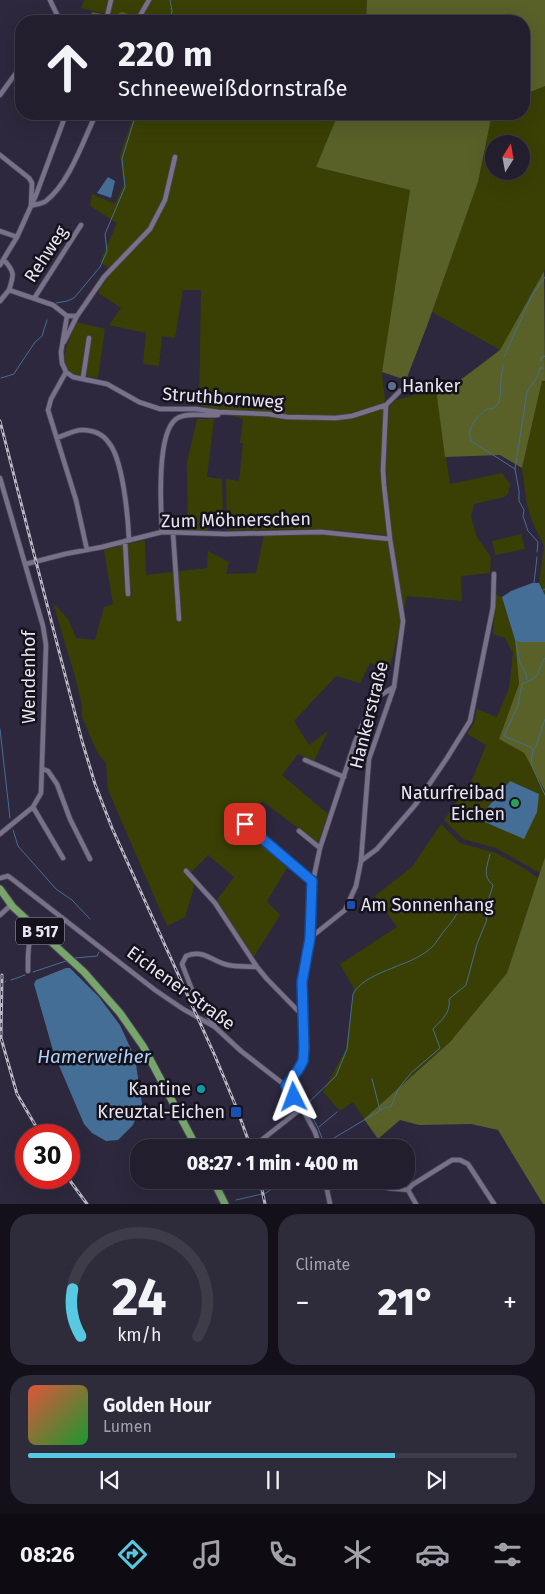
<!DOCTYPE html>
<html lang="en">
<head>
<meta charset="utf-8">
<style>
	body { margin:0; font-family:"Fira Sans",sans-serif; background:#2e2b3a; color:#f1f3f6; height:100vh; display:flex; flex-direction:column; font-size:19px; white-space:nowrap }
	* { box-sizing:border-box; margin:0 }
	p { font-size:16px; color:#a2a2aa }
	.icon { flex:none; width:28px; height:28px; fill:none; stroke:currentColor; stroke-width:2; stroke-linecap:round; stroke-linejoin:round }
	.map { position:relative; height:1204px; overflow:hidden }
	.panel { display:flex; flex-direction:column; gap:10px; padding:10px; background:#131019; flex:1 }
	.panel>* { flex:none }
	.guide { position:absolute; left:15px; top:15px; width:515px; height:105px; border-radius:20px; box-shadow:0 5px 20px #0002,0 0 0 1px #3f3c4a; background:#221e2e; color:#f1f3f6; overflow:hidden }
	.needle { width:32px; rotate:11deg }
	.controls { position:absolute; left:485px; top:135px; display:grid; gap:10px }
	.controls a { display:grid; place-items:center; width:45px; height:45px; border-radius:50%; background:#221e2e; box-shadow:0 5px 20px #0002,0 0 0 1px #3f3c4a; font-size:25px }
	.speed { position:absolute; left:15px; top:1124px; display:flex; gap:10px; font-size:25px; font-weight:700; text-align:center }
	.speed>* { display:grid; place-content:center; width:65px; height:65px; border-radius:50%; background:#221e2e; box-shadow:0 5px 20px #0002,0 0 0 1px #3f3c4a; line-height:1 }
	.speed .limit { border:8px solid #d22; background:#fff; color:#111 }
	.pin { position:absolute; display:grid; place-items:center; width:42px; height:42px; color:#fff; margin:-21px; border-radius:10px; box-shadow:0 2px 8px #0006 }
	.me { position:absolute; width:55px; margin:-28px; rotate:357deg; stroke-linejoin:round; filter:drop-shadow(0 0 4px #0008) }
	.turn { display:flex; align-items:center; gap:18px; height:105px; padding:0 20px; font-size:22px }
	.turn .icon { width:65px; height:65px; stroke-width:2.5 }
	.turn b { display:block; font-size:35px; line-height:42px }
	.big { font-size:38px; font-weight:800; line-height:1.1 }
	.panel .tile { flex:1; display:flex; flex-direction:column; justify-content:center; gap:8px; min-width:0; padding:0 18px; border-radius:20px; background:#2e2b3a }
	.panel .dial { align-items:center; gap:0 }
	.dial svg { height:130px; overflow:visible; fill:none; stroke:#3f3c4a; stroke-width:7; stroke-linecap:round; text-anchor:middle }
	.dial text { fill:#f1f3f6; stroke:none }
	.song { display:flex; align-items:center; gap:15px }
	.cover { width:60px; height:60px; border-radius:8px; background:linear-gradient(135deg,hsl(10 70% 55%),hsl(130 70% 35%)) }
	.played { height:5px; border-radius:2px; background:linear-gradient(90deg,#57c9e2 75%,#3f3c4a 75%) }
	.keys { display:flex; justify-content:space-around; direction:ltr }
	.heat { display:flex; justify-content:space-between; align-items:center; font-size:28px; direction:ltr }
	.panel .tiles { flex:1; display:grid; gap:10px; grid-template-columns:1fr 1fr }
	.tile:last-child { grid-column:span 2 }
	.trip { position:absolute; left:130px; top:1139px; width:285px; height:50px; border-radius:20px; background:#221e2e; box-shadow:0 5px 20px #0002,0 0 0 1px #3f3c4a; font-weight:800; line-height:50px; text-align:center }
	.tabs { display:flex; height:80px; justify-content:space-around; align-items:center; background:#0e0c12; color:#a2a2aa }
	.tabs .icon { width:35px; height:35px }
	.tabs .on { color:#57c9e2 }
	.tabs b { font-size:22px; color:#f1f3f6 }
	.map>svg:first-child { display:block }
	.green { fill:#3a4004; fill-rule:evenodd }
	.forest { fill:#596028 }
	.water { fill:#446e96 }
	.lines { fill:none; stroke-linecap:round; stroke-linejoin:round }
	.stream { stroke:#446e96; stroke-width:1 }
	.street-casing { stroke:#494355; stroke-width:6 }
	.primary-casing { stroke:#494355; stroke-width:9 }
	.street { stroke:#77718a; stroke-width:4.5 }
	.primary { stroke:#77a56c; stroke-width:7 }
	.rail-casing { stroke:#bab7c6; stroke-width:3 }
	.rail { stroke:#15121c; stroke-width:1; stroke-dasharray:4; stroke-linecap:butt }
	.route-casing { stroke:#114b97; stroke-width:12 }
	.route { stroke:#1a73e8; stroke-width:9 }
	.service-dot { fill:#5c6f8a; stroke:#15121c; stroke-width:2 }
	.leisure-dot { fill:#2e9e5b; stroke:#15121c; stroke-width:2 }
	.transit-dot { fill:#1a4fb4; stroke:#15121c; stroke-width:2 }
	.culture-dot { fill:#0f9aa8; stroke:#15121c; stroke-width:2 }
	.labels { text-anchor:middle; stroke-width:5; stroke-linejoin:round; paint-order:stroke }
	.shield { fill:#15121c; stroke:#a9a6b3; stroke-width:1 }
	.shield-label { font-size:16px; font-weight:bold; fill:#e9e6f4 }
	.street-label { font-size:18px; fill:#e9e6f4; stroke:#15121c }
	.poi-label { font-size:18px; fill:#e9e6f4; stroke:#15121c; text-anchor:end }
	.water-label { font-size:19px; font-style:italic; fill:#add2f7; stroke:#15121c }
</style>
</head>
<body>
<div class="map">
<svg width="545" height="1204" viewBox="0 0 545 1204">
	<rect width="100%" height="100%" fill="#2d283d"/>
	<!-- green -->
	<path class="green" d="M84 0H367L366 21H136L81 8Z
		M545 86V269L500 350 432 312 478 182 492 114H524V96ZM494 144H521V171H494Z
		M134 114H338L316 167 410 190 382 375 385 399 380 469 387 535 321 529 227 530 226 479 239 481 243 443H240L243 419 199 405 201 290H183L175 338 162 336 159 366 143 364 146 333 109 325 121 308 98 293 109 268 100 262 117 223 90 206 92 194 115 204 124 184 120 156Z
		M77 322 105 329 98 378C90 376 78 377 71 373 55 364 72 333 77 322Z
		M542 381 545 382V595L539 583 544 546 532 521 527 505 522 468Z
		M436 389 450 484 502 473 510 484 508 494 504 497 474 504 471 517 477 537 491 557 490 573 461 576 462 601 407 596 389 671 370 663 360 683 336 676 294 721 309 745 328 731 314 761 298 754 282 775 328 814 318 843 262 801 243 826 289 865 267 901 280 915 254 957 217 900 234 877 208 855 188 876 195 884 185 917 167 926 108 790 106 763 97 752 82 717V705L74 673 53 603 68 619 76 638 95 640 104 607 113 604 104 550 145 540 146 575 207 568 208 551 229 562 226 574 256 573 264 535H321L378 540 391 538 386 470 389 406 396 400Z
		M197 419H214L207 477 222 479 223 516 207 515 208 531H188L187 462Z
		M521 534 525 549 495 555 492 541Z
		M495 594 502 597 515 640 519 684 499 739 524 753 545 791V857L540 873 496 848 463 839 444 820 473 778 486 745 467 734 474 723 477 709 497 717 509 688 513 653 505 638 493 634Z
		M441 824 460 843 496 853 525 869 538 878 507 973 450 1042 364 1119 353 1102 340 1111 323 1092 346 1049 354 989 340 964 397 927 375 896 412 867Z"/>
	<!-- forest -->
	<path class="forest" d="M367 0H545V86L524 95V21H366Z
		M92 12 113 16 122 12 137 17 136 21H90Z
		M338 114H492L478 182 427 326 406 380 382 372 410 190 316 167Z
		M544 271 545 381H542L522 468 500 455 445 457 436 389 463 378 500 350Z
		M545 638V791L524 753 499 739 519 684 515 640Z
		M545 857V1204H543L498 1130 471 1124 419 1125 400 1120 378 1139 364 1119 450 1042 507 973Z"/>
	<!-- water -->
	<path class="water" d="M108 177 115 181 111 198 97 193Z
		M532 583H539L545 595V642H520L515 640 502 597 511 591Z
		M510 781 539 794 537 812 524 839 478 819Z
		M66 968H70L99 997 120 1025 135 1058 142 1104 133 1125 118 1140 106 1141 92 1133 84 1124 54 1054 34 984 36 980Z"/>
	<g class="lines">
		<!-- stream -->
		<path class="stream" d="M170 21 172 11 170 0
			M56 303 67 301 74 298 100 267 107 251 105 234 125 187 122 159 136 114
			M504 357 532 295 545 277
			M541 361V358L545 356
			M503 365C503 370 501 375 501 381 500 391 503 410 487 409 477 417 466 427 471 441L515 469
			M1 378 14 374 17 369 35 342 42 336 47 320
			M537 552 538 542 528 531 523 516 524 510 519 501V491L515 469 527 392 537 377 540 368H543
			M534 583 537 557
			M543 590 545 589
			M517 641 516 643 520 663 526 674 527 680
			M545 658C540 664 540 675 533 679 530 681 525 682 522 684L518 705 504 736 530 747 533 750 531 764 545 795
			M0 729 10 818
			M533 750C538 746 541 728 545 719
			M13 830 18 846 56 889 72 900 90 919
			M75 958 97 956 99 952
			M33 972 66 961
			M11 980 25 975
			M5 982 6 981
			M372 1079 380 1110
			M319 1127 337 1112
			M326 1148 318 1128 306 1105 336 1076 347 1049 353 994C365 972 406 967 426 952 434 947 438 939 444 931 449 925 453 921 457 913 480 902 483 922 493 885 482 876 487 867 490 854
			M327 1148 334 1138 386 1107H391L398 1089 411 1073 440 1048 433 1029C442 1019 451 1013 449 999L466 985 477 944 486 922 489 903
			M236 1200 266 1193 284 1180"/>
		<!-- street casing -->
		<g class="street-casing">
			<path id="street" d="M50 0 60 21
				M106 21 111 0
				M137 21 149 0
				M0 95 21 66
				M0 155 29 178 32 183 31 206C36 204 42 204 46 201 70 182 83 141 96 114
				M0 231 17 237
				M4 260C15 272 14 275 9 290
				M0 265 17 237 36 195 66 114
				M35 297 81 225
				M0 301 9 290 53 305 67 316
				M67 316 61 352 62 363 66 372 73 377 107 384 139 402 160 409H196L218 412 268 414 287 417 336 418 352 416 386 405
				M67 316H77L104 277 150 229 165 200 175 157
				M64 342 77 316
				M66 372 51 399 48 410 76 500 87 550
				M83 378 89 338
				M57 438C65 435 74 430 82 430 93 430 103 434 109 443 123 460 128 517 129 540
				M0 478 43 626 46 645 41 793 33 807 0 834
				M162 532C161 509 156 434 176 419 186 412 206 416 218 415V412
				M173 533 179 619
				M125 541 128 594
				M26 564 65 554 102 547 162 532 226 534 321 532 390 539
				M305 760 344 777
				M43 769 48 771 57 784 70 819 90 859
				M33 807 63 858
				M245 824 313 881
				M299 831 320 848
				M361 861 377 849 416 804 447 758 470 721 493 607 494 574
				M186 871 215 903 257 967
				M0 878 8 876 16 882 155 990 183 1009 215 1027 241 1051 286 1086 302 1108 315 1132 320 1148
				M0 915 11 905
				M310 938 313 881 320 848 355 742 372 703 376 698 394 687
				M28 971C28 958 27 938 36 928
				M215 1026 194 995 182 964 186 956C205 949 210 961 228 965 237 967 247 966 257 967L267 979 303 1016
				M286 1086 298 1070 303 1061 304 1048 302 982 310 938 345 910 356 886 361 861 369 759 394 687 403 621 390 539 384 485 383 470 386 405 400 391
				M259 1142 302 1108
				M372 1148 378 1141
				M325 1180 330 1204
				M370 1180C382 1190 394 1188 408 1190L412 1185 452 1160H460L468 1164 494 1204
				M408 1190 416 1204"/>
		</g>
		<!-- primary casing -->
		<g class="primary-casing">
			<path id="primary" d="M0 889 13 907 84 972 120 1013 143 1046 197 1148
				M213 1180 225 1204"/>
		</g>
		<!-- street -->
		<use href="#street" class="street"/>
		<!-- primary -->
		<use href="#primary" class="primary"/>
		<!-- rail casing -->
		<g class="rail-casing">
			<path id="rail" d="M0 421 82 741 95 784 112 828 215 1056 237 1109 251 1148
				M2 975 1 1038 17 1094 41 1135
				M68 1178 87 1204
				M260 1180 265 1204"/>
		</g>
		<!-- rail -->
		<use href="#rail" class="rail"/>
	</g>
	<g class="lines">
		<!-- route casing -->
		<g class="route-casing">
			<path id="route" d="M245 824 312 881 310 938 302 982 304 1048 303 1061 298 1070 286 1086 294 1097"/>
		</g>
		<!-- route -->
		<use href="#route" class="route"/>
	</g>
	<!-- markers -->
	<circle class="service-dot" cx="392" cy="386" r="5"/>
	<circle class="leisure-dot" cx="515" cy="803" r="5"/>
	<g class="transit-dot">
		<rect x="346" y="900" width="10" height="10" rx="2.5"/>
		<rect x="230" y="1106" width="12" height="12" rx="2.5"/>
	</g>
	<circle class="culture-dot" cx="201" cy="1089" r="5"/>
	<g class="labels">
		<!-- shield labels -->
		<rect class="shield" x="16" y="917.5" width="48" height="27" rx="4"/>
		<g class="shield-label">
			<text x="40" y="937">B 517</text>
		</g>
		<!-- street labels -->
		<g class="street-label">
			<text transform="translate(46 254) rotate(-57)" y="6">Rehweg</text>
			<text transform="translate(223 398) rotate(4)" y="6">Struthbornweg</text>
			<text transform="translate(236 520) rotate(-1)" y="6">Zum Möhnerschen</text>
			<text transform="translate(29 677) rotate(-90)" y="6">Wendenhof</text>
			<text transform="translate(369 715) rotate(-76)" y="6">Hankerstraße</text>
			<text transform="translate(181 988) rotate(36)" y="6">Eichener Straße</text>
		</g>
		<!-- poi labels -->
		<g class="poi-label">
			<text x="402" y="392" text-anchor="start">Hanker</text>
			<text x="505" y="799">Naturfreibad<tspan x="505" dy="21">Eichen</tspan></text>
			<text x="361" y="911" text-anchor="start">Am Sonnenhang</text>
			<text x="191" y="1095">Kantine</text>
			<text x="225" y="1118">Kreuztal-Eichen</text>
		</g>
		<!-- water labels -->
		<g class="water-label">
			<text x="94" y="1063">Hamerweiher</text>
		</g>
	</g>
</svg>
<div class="controls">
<a><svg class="needle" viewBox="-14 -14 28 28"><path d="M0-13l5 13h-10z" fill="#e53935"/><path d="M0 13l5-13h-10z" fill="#a2a2aa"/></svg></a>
</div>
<div class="speed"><div class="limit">30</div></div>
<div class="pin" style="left:245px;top:824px;background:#d93025"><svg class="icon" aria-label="arrive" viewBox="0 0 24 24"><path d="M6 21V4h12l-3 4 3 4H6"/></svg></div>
<svg class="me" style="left:294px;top:1097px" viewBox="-20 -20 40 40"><path d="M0-17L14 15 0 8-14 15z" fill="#1a73e8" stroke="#fff" stroke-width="4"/></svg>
<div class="trip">08:27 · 1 min · 400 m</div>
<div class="guide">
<div class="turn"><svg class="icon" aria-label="ahead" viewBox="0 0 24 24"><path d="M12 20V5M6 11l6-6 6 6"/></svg><div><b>220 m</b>Schneeweißdornstraße</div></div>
</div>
</div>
<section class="panel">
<div class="tiles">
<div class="tile dial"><svg viewBox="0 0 100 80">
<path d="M14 69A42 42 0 1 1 86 69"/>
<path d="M14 69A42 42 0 0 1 9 40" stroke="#57c9e2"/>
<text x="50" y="56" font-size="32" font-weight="700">24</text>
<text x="50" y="72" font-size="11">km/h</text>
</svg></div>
<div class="tile"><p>Climate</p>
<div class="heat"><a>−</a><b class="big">21°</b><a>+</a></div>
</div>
<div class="tile">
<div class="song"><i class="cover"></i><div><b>Golden Hour</b><p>Lumen</p></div></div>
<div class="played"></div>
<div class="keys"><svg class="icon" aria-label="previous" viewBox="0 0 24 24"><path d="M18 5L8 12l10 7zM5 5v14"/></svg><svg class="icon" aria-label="pause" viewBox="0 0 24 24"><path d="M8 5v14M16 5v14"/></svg><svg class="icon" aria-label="next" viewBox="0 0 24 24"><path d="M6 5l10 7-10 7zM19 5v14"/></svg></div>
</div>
</div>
</section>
<nav class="tabs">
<b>08:26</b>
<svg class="icon on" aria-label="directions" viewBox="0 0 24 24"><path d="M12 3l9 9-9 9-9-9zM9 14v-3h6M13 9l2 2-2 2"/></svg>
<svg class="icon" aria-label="music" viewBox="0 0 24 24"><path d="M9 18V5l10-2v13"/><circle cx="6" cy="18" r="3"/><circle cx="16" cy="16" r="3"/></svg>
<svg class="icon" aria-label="phone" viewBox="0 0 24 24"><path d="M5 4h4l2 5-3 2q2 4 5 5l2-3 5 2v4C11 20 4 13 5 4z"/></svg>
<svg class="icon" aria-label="climate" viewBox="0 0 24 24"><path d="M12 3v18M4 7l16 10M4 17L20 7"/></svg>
<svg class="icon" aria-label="car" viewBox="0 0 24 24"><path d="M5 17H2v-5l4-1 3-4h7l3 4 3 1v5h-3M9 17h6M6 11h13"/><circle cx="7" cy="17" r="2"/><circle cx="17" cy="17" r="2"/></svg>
<svg class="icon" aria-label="filters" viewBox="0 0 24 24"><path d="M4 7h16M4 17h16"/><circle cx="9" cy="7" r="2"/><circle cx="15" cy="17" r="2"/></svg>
</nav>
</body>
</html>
